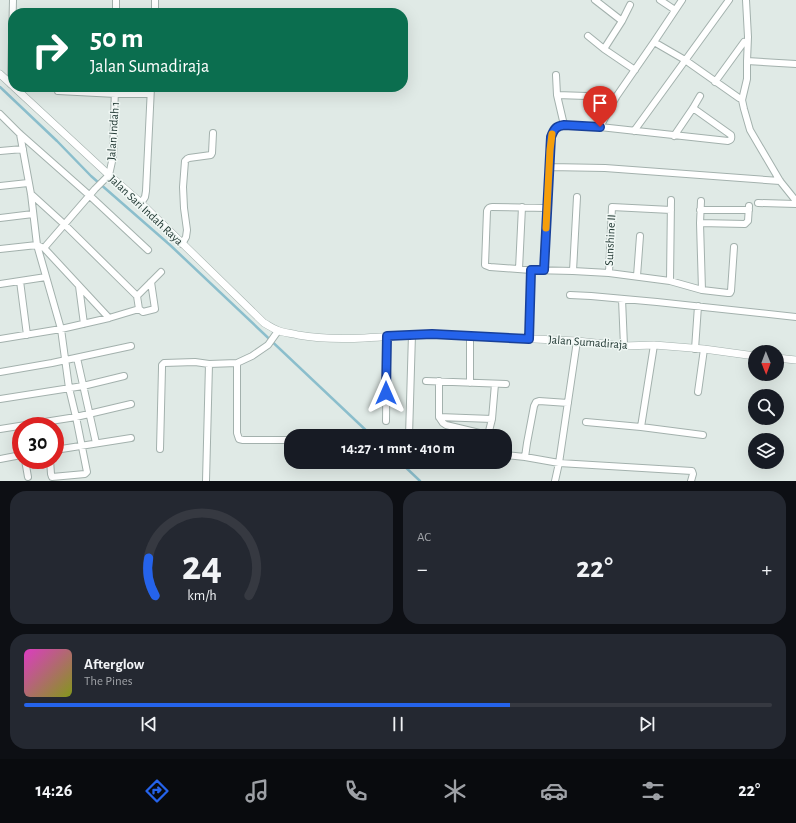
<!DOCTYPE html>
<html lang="id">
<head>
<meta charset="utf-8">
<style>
	body { margin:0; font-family:"Alegreya Sans",sans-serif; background:#242831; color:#f1f3f6; height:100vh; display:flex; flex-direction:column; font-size:15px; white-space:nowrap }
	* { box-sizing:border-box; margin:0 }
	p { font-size:13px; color:#9ea1a6 }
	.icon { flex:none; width:22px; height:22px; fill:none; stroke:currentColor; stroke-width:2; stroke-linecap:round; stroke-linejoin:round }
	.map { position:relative; height:481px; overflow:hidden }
	.sheet { display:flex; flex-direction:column; gap:10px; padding:10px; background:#0d0f14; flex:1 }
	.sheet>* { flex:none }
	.top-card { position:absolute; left:8px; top:8px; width:400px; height:84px; border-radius:16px; box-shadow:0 4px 16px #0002; background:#0b6e4f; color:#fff; overflow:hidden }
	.needle { width:26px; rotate:179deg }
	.buttons { position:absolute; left:748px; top:345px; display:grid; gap:8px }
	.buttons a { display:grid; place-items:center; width:36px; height:36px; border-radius:50%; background:#171b24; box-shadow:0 4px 16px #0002; font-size:20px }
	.speed { position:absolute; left:12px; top:417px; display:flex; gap:8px; font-size:20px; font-weight:700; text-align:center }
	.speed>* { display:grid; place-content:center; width:52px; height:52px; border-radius:50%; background:#171b24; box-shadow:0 4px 16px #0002; line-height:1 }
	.speed .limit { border:6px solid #d22; background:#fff; color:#111 }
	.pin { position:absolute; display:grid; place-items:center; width:34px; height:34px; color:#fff; margin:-41px -17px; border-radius:50% 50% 50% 0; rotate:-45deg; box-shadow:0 0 4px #0007 }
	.pin .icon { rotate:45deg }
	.me { position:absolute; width:44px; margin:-22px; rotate:0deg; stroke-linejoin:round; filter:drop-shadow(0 0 3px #0008) }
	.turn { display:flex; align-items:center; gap:14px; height:84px; padding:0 16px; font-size:18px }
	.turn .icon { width:52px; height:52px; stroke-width:2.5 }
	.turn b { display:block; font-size:28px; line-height:34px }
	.big { font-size:30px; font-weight:600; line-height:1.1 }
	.sheet .widget { flex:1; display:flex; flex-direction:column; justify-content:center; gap:6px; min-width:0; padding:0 14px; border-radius:16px; background:#242831 }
	.sheet .dial { align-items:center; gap:0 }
	.dial svg { height:104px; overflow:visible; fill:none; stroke:#363941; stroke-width:7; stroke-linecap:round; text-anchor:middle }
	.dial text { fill:#f1f3f6; stroke:none }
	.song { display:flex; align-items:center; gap:12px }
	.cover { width:48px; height:48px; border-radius:6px; background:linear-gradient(135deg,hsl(310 70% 55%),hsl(70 70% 35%)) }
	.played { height:4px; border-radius:2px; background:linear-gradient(90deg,#2563eb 65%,#363941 65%) }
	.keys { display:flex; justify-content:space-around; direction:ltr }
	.heat { display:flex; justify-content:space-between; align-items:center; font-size:22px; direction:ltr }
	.sheet .tiles { flex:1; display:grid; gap:10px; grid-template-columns:1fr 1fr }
	.widget:last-child { grid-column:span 2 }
	.trip { position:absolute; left:284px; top:429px; width:228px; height:40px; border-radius:16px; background:#171b24; box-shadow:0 4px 16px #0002; font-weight:600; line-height:40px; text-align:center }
	.dock { display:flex; height:64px; justify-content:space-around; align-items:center; background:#090b0e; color:#9ea1a6 }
	.dock .icon { width:28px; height:28px }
	.dock .selected { color:#2563eb }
	.dock b { font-size:18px; color:#f1f3f6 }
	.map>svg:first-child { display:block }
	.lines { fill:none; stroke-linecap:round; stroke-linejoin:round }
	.stream { stroke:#8bbecc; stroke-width:2.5 }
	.minor-casing { stroke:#a3b1ad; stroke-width:8 }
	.tertiary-casing { stroke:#a3b1ad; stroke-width:8 }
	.minor { stroke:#fff; stroke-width:6 }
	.tertiary { stroke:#fff; stroke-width:7 }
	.route-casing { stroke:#184099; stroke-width:10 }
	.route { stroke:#2563eb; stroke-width:7 }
	.slow { stroke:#f59e0b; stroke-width:7 }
	.labels { text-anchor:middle; stroke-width:3; stroke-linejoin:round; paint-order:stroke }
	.street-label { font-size:12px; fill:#223934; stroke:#f0f7f4 }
</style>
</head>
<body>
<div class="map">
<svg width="796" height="481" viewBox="0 0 796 481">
	<rect width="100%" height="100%" fill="#e0eae6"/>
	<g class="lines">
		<!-- stream -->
		<path class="stream" d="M0 87 57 141 91 176 170 245 372 436
			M400 462 420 481"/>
		<!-- minor casing -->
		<g class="minor-casing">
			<path id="minor" d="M155 0V13
				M595 0 622 21
				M660 0 675 10
				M746 0 748 37 747 61V79L742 100 744 109 750 130 780 181 796 201
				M116 13V0
				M588 36 604 49 635 70
				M654 42 685 60 739 98
				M604 49 622 21 630 5
				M747 61 796 64
				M556 75 557 95 564 125
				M715 82 744 42
				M11 84 13 0
				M58 91 116 94H150
				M557 95 616 97
				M0 114 20 134 89 195 148 250
				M600 127 616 97 654 42 682 0
				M634 131 729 0
				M20 134 31 194 37 245 61 329 69 388 76 417 87 472 85 474 52 477 51 474 50 460
				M674 136 693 108 700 96
				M0 151 23 149
				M549 167 605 168 780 181
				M0 186 28 183
				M701 201 700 223 702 290
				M141 203 145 197 146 191 151 87
				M758 203 796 204
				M547 208 492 207C489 207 488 208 487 211L485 265 490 267 531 270 573 271 609 273 670 281 702 290 728 293H730L731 291 734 247
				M700 210H749
				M0 218 33 214
				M700 223 745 224 748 221 749 206
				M182 244 186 237 187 230 184 208 183 187 185 161 187 159 189 158 211 155 212 153 213 133
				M44 248 95 189 109 175 113 157 115 87
				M0 249 37 245 44 248 109 318
				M519 269 522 207
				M544 270 551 137 556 127 564 125 600 127 728 141C731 140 732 139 731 135L693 108
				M573 271 577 197
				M609 273 612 207 671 210
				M637 276 640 236
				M20 281 27 335
				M670 281 671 200
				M0 284 46 277
				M79 286 84 324
				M570 295 591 296 657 302 796 317
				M137 296 161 272
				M622 299 624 346
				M139 309 143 312 155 309 151 282
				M0 339 61 329 109 318 139 309 137 296 64 224 31 194
				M529 339 531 270
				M695 349 698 306
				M77 358 96 443
				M237 363 252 356 268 345 278 331
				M0 372 52 363 131 346
				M426 381 506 384
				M439 381V417L443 423 446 425 488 435 492 419 495 384
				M470 383V336
				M698 392 704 349
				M0 399 83 386 124 376
				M439 417 492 419
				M386 421 387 336
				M586 422 641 427 703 435
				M641 427 654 345
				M0 429 76 417 131 404
				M409 436 412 334
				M160 449 162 368V365L164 363 195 362 209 364 237 363V433L239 439 243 440H291
				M55 450 131 438
				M505 455 525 457 559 463 692 471 693 474 691 481
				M525 457 527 443 534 406 536 402 539 401 568 403
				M0 459 21 455
				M25 460 28 477
				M206 481 209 364
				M555 481 559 463 577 341"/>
		</g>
		<!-- tertiary casing -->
		<g class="tertiary-casing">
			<path id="tertiary" d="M0 74 13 86
				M14 87 109 175 141 203 264 323C268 325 272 328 277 330 283 333 291 333 298 335 343 343 388 335 432 334L577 341 624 346 654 345 704 349 755 356
				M777 358 796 360"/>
		</g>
		<!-- minor -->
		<use href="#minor" class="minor"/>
		<!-- tertiary -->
		<use href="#tertiary" class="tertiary"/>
	</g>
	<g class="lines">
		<!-- route casing -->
		<g class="route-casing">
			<path id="route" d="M386 393 387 336 432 334 529 339 531 270H544L551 137C554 129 556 126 564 125L600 127"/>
		</g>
		<!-- route -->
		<use href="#route" class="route"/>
		<!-- slow -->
		<path class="slow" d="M546 228 550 150 552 134"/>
	</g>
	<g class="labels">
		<!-- street labels -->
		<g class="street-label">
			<text transform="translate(113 131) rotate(-86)" y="4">Jalan Indah 1</text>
			<text transform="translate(146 210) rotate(43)" y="4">Jalan Sari Indah Raya</text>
			<text transform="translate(610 240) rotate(-87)" y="4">Sunshine II</text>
			<text transform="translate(588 342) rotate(4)" y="4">Jalan Sumadiraja</text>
		</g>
	</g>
</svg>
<div class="buttons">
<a><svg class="needle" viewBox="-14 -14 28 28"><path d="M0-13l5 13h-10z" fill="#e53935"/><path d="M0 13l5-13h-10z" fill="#9ea1a6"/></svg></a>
<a><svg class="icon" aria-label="search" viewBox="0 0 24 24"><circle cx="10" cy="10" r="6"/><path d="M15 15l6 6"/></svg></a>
<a><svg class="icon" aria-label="layers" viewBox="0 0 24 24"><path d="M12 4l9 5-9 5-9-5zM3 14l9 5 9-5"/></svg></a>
</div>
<div class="speed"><div class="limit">30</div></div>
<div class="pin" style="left:600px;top:127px;background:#d93025"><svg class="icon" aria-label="arrive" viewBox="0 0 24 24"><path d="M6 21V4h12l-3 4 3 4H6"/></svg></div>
<svg class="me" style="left:386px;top:393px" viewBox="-20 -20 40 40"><path d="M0-17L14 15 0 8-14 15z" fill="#2563eb" stroke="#fff" stroke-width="4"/></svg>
<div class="trip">14:27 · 1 mnt · 410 m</div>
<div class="top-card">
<div class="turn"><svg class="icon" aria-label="right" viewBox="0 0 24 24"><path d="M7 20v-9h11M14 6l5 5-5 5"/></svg><div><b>50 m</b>Jalan Sumadiraja</div></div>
</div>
</div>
<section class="sheet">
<div class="tiles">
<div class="widget dial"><svg viewBox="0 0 100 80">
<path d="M14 69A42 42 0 1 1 86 69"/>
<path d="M14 69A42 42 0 0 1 9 40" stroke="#2563eb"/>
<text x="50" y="56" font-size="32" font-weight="700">24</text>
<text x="50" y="72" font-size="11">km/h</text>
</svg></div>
<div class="widget"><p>AC</p>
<div class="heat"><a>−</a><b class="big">22°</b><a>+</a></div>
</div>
<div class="widget">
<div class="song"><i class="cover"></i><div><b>Afterglow</b><p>The Pines</p></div></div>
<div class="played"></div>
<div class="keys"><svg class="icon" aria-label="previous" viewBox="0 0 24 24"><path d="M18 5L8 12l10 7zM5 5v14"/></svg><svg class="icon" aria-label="pause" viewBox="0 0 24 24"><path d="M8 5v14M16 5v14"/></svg><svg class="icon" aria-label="next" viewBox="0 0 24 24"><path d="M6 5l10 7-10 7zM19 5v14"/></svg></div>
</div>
</div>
</section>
<nav class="dock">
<b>14:26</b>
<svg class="icon selected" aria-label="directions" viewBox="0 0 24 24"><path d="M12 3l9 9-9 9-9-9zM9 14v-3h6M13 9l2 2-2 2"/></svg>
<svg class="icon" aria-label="music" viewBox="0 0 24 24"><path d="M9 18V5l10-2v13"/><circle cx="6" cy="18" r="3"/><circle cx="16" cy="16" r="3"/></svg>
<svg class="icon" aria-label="phone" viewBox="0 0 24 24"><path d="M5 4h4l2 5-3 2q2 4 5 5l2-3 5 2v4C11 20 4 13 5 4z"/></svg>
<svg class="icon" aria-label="climate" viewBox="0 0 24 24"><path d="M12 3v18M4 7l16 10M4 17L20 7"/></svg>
<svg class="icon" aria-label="car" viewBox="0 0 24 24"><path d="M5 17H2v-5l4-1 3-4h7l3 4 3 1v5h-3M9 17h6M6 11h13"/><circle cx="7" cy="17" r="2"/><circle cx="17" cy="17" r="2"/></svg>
<svg class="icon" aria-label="filters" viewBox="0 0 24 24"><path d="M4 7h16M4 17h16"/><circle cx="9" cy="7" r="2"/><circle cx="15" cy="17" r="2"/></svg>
<b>22°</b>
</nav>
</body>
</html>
